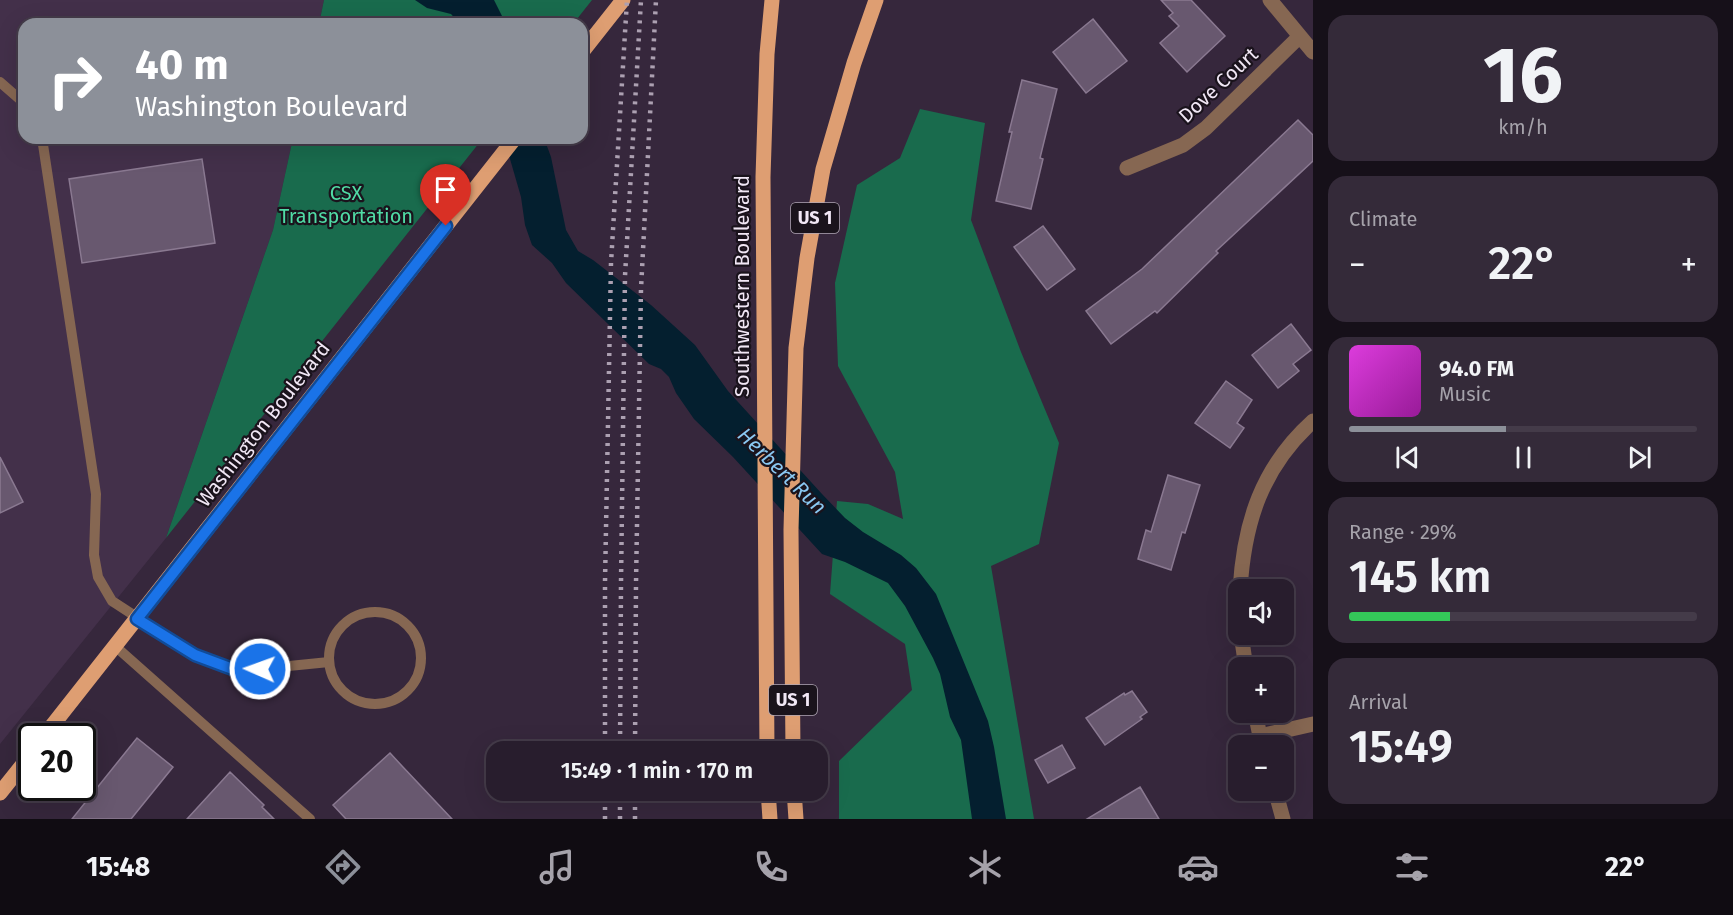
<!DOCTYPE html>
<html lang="en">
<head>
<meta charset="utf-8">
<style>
	body { margin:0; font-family:"Fira Sans",sans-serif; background:#342a39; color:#f1f3f6; height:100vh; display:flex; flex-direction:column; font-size:22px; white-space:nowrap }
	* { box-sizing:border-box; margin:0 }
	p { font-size:20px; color:#a5a2aa }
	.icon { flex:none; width:33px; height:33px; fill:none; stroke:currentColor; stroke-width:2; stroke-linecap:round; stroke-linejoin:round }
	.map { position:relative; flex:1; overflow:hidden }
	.panel { display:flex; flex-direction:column; gap:15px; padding:15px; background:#161019; width:420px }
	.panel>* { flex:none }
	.guide { position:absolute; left:18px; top:18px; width:570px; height:126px; border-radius:18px; box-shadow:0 6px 24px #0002,0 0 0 2px #443b49; background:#8c9099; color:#fff; overflow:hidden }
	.tools { position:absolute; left:1228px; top:579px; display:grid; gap:12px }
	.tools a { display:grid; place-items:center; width:66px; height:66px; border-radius:12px; background:#281d2d; box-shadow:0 6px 24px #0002,0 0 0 2px #443b49; font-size:30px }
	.speed { position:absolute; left:18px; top:723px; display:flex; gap:12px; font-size:30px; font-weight:700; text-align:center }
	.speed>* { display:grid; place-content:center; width:78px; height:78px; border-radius:50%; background:#281d2d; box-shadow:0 6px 24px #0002,0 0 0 2px #443b49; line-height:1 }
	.speed .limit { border:3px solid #111; border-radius:9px; background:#fff; color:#111 }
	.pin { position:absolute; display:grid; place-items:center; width:51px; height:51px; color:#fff; margin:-62px -26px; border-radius:50% 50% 50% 0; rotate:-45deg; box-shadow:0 0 6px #0007 }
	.pin .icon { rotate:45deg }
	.me { position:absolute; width:66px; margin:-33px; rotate:272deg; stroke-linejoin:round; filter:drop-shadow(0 0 4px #0008) }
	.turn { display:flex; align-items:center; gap:21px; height:126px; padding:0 18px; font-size:27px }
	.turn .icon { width:78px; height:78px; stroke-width:2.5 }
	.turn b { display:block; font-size:42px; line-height:51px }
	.big { font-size:45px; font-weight:600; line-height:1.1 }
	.panel .widget { flex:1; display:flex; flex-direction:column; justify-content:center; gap:9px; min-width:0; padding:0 21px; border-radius:18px; background:#342a39 }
	.panel .dial { align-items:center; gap:0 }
	.dial b { font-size:78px; line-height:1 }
	.song { display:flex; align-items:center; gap:18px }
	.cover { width:72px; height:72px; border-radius:9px; background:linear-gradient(135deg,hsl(300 70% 55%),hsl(300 70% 35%)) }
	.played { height:6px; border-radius:3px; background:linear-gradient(90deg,#8c9099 45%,#443b49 45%) }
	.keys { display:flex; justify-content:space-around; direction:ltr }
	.heat { display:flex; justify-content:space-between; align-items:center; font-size:33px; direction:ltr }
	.charge { height:9px; border-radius:4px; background:linear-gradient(90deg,#34c759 29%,#443b49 0) }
	.trip { position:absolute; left:486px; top:741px; width:342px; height:60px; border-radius:18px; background:#281d2d; box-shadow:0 6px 24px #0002,0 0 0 2px #443b49; font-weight:600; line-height:60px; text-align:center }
	.menu { display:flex; height:96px; justify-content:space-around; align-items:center; background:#100c12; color:#a5a2aa }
	.menu .icon { width:42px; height:42px }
	.menu .current { color:#8c9099 }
	.menu b { font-size:27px; color:#f1f3f6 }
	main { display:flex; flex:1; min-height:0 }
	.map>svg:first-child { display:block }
	.built { fill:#43304a }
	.forest { fill:#196b4d }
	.water { fill:#041f2f }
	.building { fill:#68586f; stroke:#8a7991; stroke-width:1.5 }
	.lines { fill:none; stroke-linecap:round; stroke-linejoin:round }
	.service { stroke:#866752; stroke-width:10 }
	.minor { stroke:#866752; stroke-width:15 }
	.tertiary { stroke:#866752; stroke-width:15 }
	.primary { stroke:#de9e72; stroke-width:15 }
	.rail { stroke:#aca0b1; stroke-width:4.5; stroke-dasharray:3 6; stroke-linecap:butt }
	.route-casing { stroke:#114b97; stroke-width:15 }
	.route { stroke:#1a73e8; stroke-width:10 }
	.labels { text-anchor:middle; stroke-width:4.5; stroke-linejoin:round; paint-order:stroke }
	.shield { fill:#1a131c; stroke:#b0a7b4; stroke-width:1.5 }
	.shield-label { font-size:18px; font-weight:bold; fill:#f1e7f5 }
	.street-label { font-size:20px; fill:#f1e7f5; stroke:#1a131c }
	.park-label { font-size:20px; fill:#50dba5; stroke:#1a131c }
	.water-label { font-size:21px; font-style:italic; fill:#8ac8f2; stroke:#1a131c }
</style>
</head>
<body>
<main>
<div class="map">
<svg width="1313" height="819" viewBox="0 0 1313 819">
	<rect width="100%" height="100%" fill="#36273c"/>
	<!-- built -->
	<path class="built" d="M0 0H324L319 24H24V138H293L273 230 166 538 0 744Z"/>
	<!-- forest -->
	<path class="forest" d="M324 0H592L573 24H319Z
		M920 109 985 123 971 220 1021 352 1059 443 1039 544 991 566 1034 819H839V761L912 690 905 644 830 594 837 501 868 504 903 519 895 472 838 366 835 283 857 185 900 158Z
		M293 138H483L166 538 273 230Z"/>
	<!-- water -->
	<path class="water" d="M415 0H494L506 24H460L451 14 427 8Z
		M504 138H544L551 157 566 230 578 251 593 260 651 305 695 345 728 391 822 494 845 518 863 532 901 555 916 568 936 594 988 721 994 747 1006 819H972L961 740 950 717 940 674 933 658 905 606 888 583 845 562 822 554 733 457 694 419 676 393 669 377 661 369 649 364 566 283 552 263 532 245 525 225 521 197Z"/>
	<!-- building -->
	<path class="building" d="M1161 0H1191L1225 36 1187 72 1160 43 1179 26 1169 16 1173 13Z
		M1093 19 1127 61 1086 93 1053 52Z
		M1022 80 1057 89 1040 158 1043 159 1031 209 996 201 1012 132H1009Z
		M1298 120 1313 135V161L1216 251 1218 253 1157 313 1155 311 1111 344 1086 311 1142 269Z
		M202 159 215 243 82 263 69 179Z
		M1043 226 1075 269 1047 290 1014 247Z
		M1291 324 1311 350 1293 364 1299 371 1278 388 1252 355Z
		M1226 381 1252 400 1237 423 1244 428 1230 448 1195 423Z
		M0 457 23 502 0 513Z
		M1168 475 1200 485 1185 533 1182 532 1171 570 1138 559 1146 530 1151 532Z
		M1132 691 1147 712 1140 717 1142 719 1105 745 1086 718 1124 693 1125 695Z
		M137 738 173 767 131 819H72Z
		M1062 745 1075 768 1048 783 1035 760Z
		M390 753 402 766 452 819H346L333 805Z
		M230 772 264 805 262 807 274 819H187Z
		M1140 787 1159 819H1087Z"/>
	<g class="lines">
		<!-- service -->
		<path class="service" d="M0 82 24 103
			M42 138 96 494 94 555 98 577 112 601 195 655 239 671 329 662
			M329 658a46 46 0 1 1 92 0a46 46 0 1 1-92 0Z
			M115 646 310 819"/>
		<!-- minor -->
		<path class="minor" d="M1270 0 1313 52
			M1127 168 1183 145 1206 128 1299 37
			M1260 736 1313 724"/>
		<!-- tertiary -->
		<path class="tertiary" d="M1240 590C1244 522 1262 467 1313 421
			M1241 634 1246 668
			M1255 712 1262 746
			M1275 790 1283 819"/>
		<!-- primary -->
		<path class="primary" d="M582 52 623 0
			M44 736 515 138
			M767 752 763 177 767 54 772 0
			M793 752 791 530 796 348 807 258 823 169 854 63 876 0
			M768 790 770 819
			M794 790 796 819
			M0 793 32 753"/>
		<!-- rail -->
		<path class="rail" d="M605 752V582L611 263 627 0
			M620 752 621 583 625 276 641 0
			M635 752 636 584 641 289 656 0
			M605 819V790
			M620 819V790
			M635 819V790"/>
	</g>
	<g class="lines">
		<!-- route casing -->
		<g class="route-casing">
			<path id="route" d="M260 669 238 671 195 655 137 619 446 226"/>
		</g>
		<!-- route -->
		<use href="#route" class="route"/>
	</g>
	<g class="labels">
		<!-- shield labels -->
		<g class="shield">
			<rect x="791" y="203" width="48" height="30" rx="4.5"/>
			<rect x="769" y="685" width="48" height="30" rx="4.5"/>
		</g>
		<g class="shield-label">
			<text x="815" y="224">US 1</text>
			<text x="793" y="706">US 1</text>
		</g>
		<!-- street labels -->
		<g class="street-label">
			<text transform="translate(1218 85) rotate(-43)" y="7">Dove Court</text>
			<text transform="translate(742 286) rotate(-90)" y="7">Southwestern Boulevard</text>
			<text transform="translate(263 424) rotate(-52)" y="7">Washington Boulevard</text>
		</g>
		<!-- park labels -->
		<g class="park-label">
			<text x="346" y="200">CSX<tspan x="346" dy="23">Transportation</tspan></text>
		</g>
		<!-- water labels -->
		<g class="water-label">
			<text transform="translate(782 471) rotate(44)" y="7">Herbert Run</text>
		</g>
	</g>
</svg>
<div class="tools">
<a><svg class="icon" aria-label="sound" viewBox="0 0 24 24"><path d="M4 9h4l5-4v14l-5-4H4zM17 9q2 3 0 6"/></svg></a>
<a>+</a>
<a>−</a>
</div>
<div class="speed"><div class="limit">20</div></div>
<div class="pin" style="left:446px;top:226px;background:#d93025"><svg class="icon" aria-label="arrive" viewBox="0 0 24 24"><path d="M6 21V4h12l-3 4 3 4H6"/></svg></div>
<svg class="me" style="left:260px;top:669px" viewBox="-20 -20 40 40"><circle r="17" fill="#1a73e8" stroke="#fff" stroke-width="3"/><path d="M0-11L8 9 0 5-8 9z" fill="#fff"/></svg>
<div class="trip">15:49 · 1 min · 170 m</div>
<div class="guide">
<div class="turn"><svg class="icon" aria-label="right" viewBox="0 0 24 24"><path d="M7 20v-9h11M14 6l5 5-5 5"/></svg><div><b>40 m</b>Washington Boulevard</div></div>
</div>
</div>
<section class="panel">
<div class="widget dial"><b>16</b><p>km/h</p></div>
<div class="widget"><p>Climate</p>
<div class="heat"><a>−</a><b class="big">22°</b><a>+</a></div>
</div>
<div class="widget">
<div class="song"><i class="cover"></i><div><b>94.0 FM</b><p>Music</p></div></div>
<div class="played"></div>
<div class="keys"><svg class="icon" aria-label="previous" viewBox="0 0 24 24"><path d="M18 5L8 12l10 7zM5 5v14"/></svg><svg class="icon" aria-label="pause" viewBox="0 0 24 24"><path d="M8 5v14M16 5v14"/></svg><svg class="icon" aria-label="next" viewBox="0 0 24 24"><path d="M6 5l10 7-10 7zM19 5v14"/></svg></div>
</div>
<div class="widget"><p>Range · 29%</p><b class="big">145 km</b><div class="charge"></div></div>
<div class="widget"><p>Arrival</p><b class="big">15:49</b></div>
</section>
</main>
<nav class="menu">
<b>15:48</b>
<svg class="icon current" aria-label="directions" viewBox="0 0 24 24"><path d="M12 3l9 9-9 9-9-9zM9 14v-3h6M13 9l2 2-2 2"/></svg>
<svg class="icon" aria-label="music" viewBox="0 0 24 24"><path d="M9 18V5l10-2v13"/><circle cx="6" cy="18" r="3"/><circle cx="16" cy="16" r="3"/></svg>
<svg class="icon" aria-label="phone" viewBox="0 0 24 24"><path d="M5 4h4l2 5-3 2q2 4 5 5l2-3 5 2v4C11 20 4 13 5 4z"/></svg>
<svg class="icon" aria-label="climate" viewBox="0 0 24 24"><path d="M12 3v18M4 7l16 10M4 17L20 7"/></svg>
<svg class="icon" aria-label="car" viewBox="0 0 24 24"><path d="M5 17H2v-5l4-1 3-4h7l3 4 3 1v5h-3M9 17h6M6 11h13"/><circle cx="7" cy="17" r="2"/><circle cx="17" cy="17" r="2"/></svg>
<svg class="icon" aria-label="filters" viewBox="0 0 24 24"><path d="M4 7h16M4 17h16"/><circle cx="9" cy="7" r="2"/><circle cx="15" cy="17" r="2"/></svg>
<b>22°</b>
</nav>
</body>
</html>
